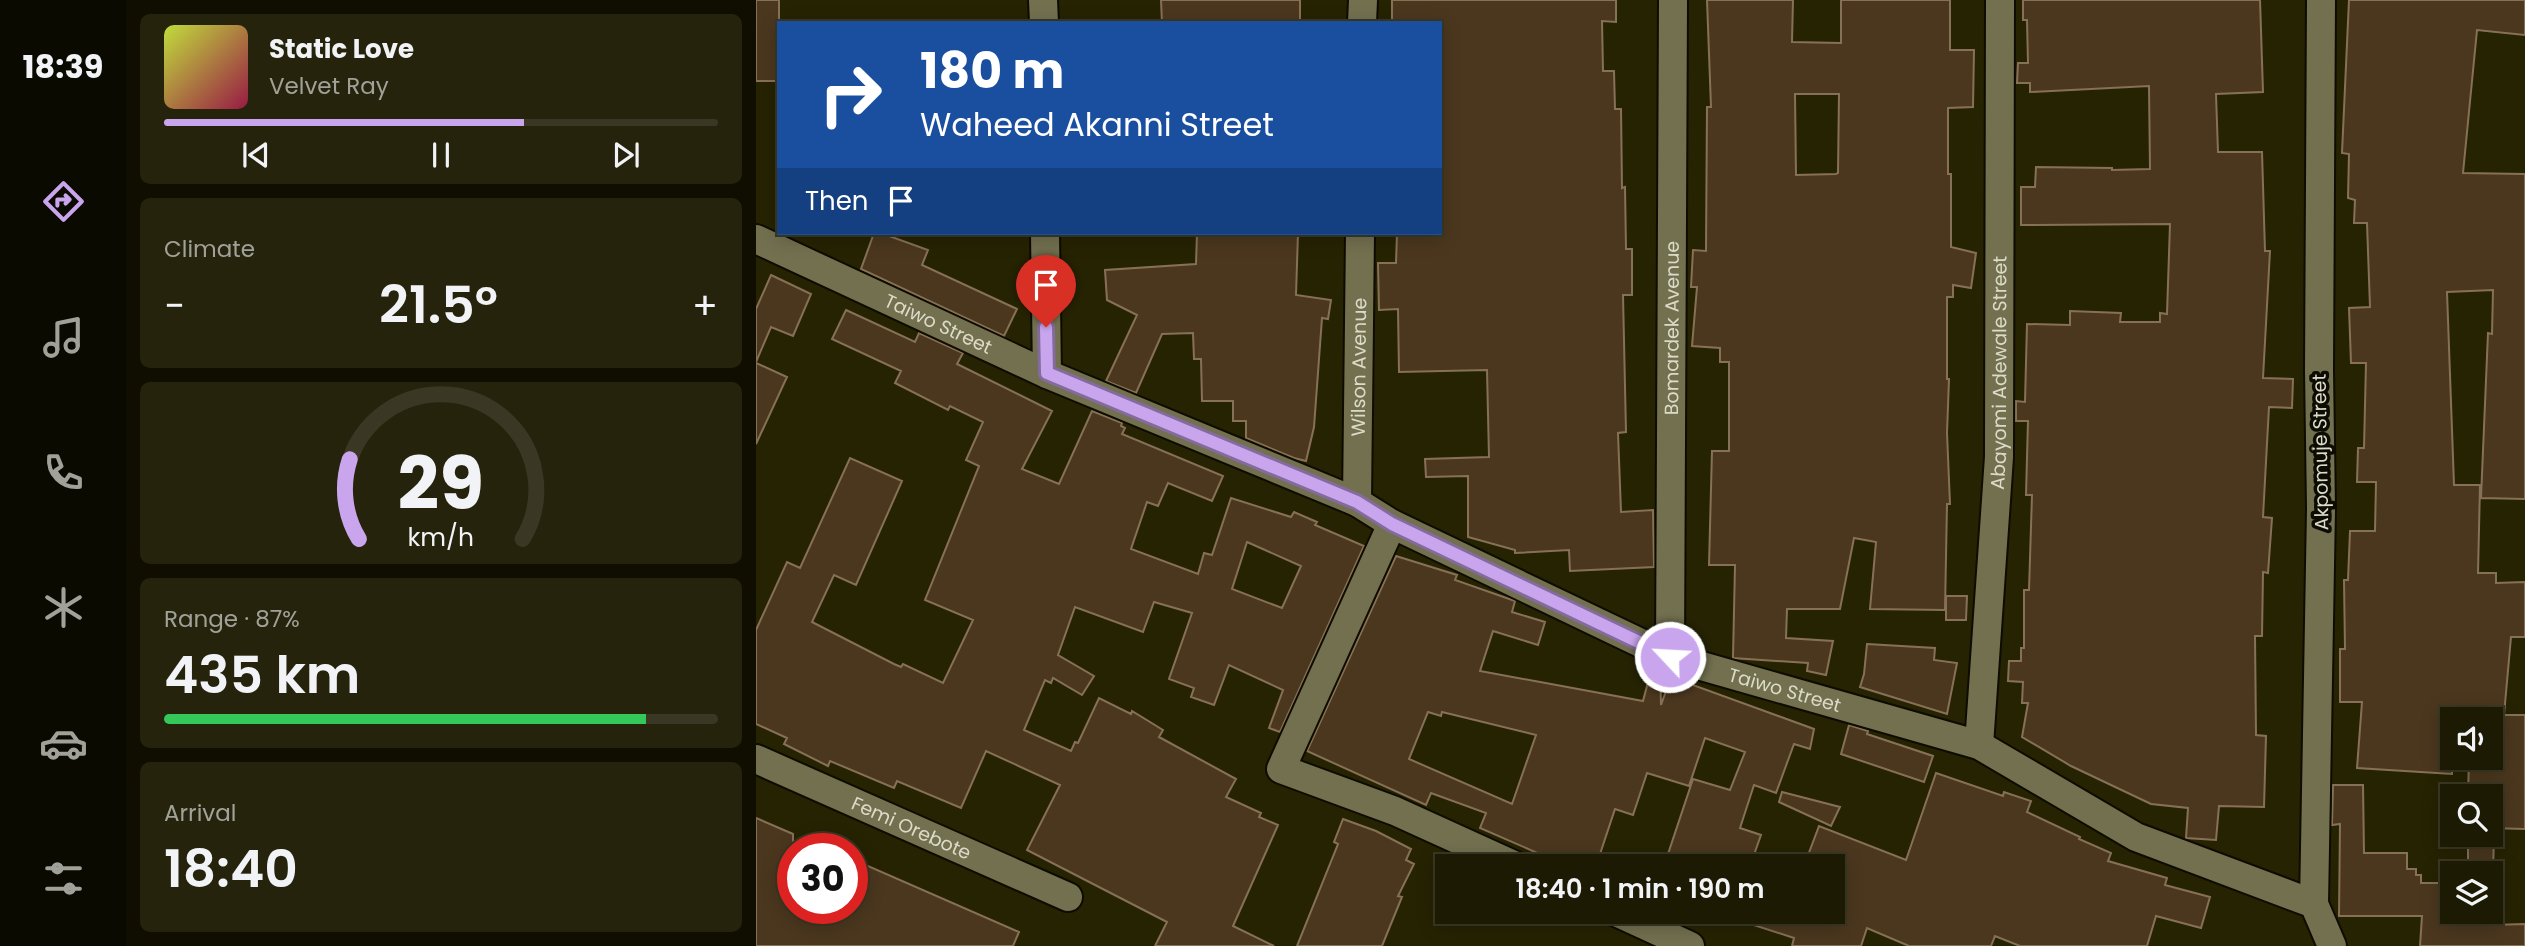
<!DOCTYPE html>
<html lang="en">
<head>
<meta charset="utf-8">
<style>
	body { margin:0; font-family:Poppins,sans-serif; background:#25230c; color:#f1f3f6; height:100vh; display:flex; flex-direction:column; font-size:26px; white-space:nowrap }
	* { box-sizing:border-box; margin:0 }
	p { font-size:23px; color:#a0a199 }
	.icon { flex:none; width:38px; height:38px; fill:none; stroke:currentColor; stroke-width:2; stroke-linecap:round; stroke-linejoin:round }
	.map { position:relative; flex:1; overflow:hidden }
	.details { display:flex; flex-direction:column; gap:14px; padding:14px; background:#0f0e01; width:630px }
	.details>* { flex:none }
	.hud { position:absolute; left:21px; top:21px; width:665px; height:214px; border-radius:0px; box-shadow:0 4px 18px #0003,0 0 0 2px #3a3824; background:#1a4fa0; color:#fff; overflow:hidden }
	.buttons { position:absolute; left:1684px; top:707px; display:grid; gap:14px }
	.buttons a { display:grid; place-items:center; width:63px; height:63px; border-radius:0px; background:#1c1a02; box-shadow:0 4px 18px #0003,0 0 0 2px #3a3824; font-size:35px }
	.speed { position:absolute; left:21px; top:833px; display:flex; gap:14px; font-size:35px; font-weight:700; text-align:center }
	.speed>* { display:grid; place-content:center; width:91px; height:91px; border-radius:50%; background:#1c1a02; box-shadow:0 4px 18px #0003,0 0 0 2px #3a3824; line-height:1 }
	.speed .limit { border:10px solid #d22; background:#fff; color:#111 }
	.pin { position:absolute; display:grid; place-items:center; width:60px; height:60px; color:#fff; margin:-72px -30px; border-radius:50% 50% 50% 0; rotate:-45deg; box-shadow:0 0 7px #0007 }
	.pin .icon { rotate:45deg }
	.me { position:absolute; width:77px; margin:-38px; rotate:295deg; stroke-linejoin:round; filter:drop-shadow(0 0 5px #0008) }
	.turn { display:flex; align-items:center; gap:24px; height:147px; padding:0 28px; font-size:32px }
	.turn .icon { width:91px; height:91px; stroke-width:2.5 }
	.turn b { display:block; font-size:49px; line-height:60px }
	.then { display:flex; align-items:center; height:66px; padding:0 28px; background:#0003; gap:14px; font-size:26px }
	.big { font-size:52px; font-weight:600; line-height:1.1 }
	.details .widget { flex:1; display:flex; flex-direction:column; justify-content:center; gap:10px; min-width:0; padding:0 24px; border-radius:10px; background:#25230c }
	.details .dial { align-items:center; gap:0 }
	.dial svg { height:182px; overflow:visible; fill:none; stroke:#3a3824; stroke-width:7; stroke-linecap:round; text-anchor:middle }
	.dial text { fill:#f1f3f6; stroke:none }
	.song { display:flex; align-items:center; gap:21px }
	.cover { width:84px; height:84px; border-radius:10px; background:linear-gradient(135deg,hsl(70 70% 55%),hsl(340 70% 35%)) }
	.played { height:7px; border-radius:4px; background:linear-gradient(90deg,#c9a5ee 65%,#3a3824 65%) }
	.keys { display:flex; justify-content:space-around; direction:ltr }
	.heat { display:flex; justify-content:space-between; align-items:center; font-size:38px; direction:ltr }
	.charge { height:10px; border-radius:5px; background:linear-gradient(90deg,#34c759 87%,#3a3824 0) }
	.trip { position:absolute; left:679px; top:854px; width:410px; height:70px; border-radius:0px; background:#1c1a02; box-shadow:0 4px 18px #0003,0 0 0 2px #3a3824; font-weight:600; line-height:70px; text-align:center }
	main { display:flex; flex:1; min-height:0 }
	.menu { display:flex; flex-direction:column; width:126px; justify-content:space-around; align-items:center; background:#0b0a01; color:#a0a199 }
	.menu .icon { width:49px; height:49px }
	.menu .on { color:#c9a5ee }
	.menu b { font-size:32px; color:#f1f3f6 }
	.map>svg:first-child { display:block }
	.building { fill:#4b371e; stroke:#877156; stroke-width:2; fill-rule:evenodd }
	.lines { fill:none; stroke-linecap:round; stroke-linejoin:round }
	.minor-casing { stroke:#0e0c00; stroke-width:32 }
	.minor { stroke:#72704f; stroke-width:28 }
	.route-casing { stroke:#836b9b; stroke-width:18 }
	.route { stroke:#c9a5ee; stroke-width:12 }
	.labels { text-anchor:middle; stroke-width:7; stroke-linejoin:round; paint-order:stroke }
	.street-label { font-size:19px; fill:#dcdbc9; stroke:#0d0c02 }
</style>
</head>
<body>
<main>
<nav class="menu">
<b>18:39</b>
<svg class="icon on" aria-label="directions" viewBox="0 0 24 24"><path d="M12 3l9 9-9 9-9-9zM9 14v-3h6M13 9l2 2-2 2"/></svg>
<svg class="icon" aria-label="music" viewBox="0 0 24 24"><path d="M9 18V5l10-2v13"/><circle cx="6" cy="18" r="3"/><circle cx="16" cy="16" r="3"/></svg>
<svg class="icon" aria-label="phone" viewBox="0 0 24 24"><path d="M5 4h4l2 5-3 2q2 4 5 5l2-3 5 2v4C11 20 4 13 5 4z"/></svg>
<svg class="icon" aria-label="climate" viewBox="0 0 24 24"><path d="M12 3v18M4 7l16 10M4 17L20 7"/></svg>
<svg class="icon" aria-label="car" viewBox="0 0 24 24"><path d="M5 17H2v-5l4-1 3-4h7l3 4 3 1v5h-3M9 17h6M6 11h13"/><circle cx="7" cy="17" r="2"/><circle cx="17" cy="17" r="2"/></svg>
<svg class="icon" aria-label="filters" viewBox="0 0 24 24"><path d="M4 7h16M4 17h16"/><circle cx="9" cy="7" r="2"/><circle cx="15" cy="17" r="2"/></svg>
</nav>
<section class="details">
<div class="widget">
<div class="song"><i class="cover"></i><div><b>Static Love</b><p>Velvet Ray</p></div></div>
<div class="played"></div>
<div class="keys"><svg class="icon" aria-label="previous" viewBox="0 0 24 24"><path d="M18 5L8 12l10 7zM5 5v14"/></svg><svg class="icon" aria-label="pause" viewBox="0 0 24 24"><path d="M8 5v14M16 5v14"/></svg><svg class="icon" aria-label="next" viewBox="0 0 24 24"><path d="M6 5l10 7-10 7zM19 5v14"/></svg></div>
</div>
<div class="widget"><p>Climate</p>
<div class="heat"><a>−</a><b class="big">21.5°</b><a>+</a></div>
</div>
<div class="widget dial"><svg viewBox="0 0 100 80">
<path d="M14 69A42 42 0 1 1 86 69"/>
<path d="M14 69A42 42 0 0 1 10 34" stroke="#c9a5ee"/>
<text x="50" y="56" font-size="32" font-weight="700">29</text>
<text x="50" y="72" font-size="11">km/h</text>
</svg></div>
<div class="widget"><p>Range · 87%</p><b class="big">435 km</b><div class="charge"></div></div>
<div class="widget"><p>Arrival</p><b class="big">18:40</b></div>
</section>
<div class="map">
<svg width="1769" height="946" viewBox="0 0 1769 946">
	<rect width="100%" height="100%" fill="#262303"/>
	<!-- building -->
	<path class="building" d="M0 0H23V81H0Z
		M405 0H544V23H406Z
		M636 0H860V22L846 21 847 71H858L859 109H865L866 188 869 187 870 249H876V295H867L870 432 862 433 865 512 897 510 898 567 814 571 813 550 759 553V550L712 537V476L670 477 669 459 733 457 731 370 643 372 642 309 623 310 622 263H640L641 233H684V23H636Z
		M951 0H1037L1036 42 1085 43V0H1194V50H1218L1217 107 1192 108V174H1195V247L1220 253 1215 288 1197 285V297H1191V379H1193L1191 433 1194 504H1191L1189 610 1114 609 1120 542 1098 538 1084 609H1031L1030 638 1077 641 1070 675 1051 671 1052 663 977 658 979 565H953L956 451H973V362H964V348L936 346 941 287H935L937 250 950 251 951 107H955ZM1039 94H1083L1082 173 1080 174 1040 175Z
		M1267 0H1504L1507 92 1460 94 1462 152H1506L1509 251H1514L1507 378 1537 379 1536 408 1513 407 1507 517 1516 518 1512 573 1507 572 1506 636H1499L1500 735 1510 736 1508 807 1463 806 1460 840 1430 838 1432 808 1395 804 1315 766 1266 737 1272 703H1266L1267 682 1252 681 1253 661H1265V648H1268V590H1273L1276 495H1270L1272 421H1260V401L1269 402 1271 324 1314 325V311L1365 313 1364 322H1404V313L1411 314 1414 224 1265 225V187H1279L1280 167 1356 168V170L1394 169 1393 86 1274 92V83H1261L1262 63H1272L1271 20H1267Z
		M1593 0H1769V35L1721 30 1707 173 1769 174V499L1725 498 1732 333 1736 334 1737 290 1691 292 1698 485H1724L1722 573H1740V583L1769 582V637H1755L1748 715H1769V829L1734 828V796H1712L1713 758H1734V719H1696V774L1601 768 1606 702H1584V649H1589L1588 580H1592L1594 531H1619L1620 482H1601L1602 448H1608L1610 363H1595L1593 308 1614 307 1611 223H1598L1599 200 1592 198 1593 154 1586 153Z
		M118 233H125L172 250 166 265 261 309 248 336 105 269Z
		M441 233H542L540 295 575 300 572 319 566 318 558 427 550 461 538 458 490 438V421H477V401H446L445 359H438L437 333 406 334 380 393 350 381 381 315 351 300 349 270 440 264Z
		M15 275 55 294 37 336 15 327 0 362V309Z
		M90 310 159 342 163 333 207 353 201 364 296 411 266 469 303 484 336 411 366 423 365 426 369 428 366 434 467 476 456 501 412 483 402 506 391 502 375 549 442 574 448 553 456 555 475 498 535 517 538 512 561 522 559 525 608 546 524 732 513 728 527 690 473 665 458 705 435 697 438 688 413 679 436 613 398 602 387 632 319 607 302 655 338 676 326 695 297 678 295 683 289 680 268 730 315 751 319 742 322 743 343 698 375 714 376 711 407 730 403 737 480 779 470 797 505 813 503 817 522 825 477 926 518 946H399L411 922 271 850 304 785 230 751 205 808 141 781 138 788 74 761 72 766 28 744 31 738 0 724V630L31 562 44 568 94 458 146 481 100 585 78 575 56 622 138 664 145 667 147 664 187 683 217 620 169 600 223 466 210 460 227 422 194 406 192 410 139 383 145 371 76 339ZM491 542 545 566 526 608 476 589Z
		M0 363 31 377 0 444Z
		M640 556 701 575 699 580 759 601 756 612 789 622 782 645 737 631 724 671 887 701 896 667 904 670 905 705 915 677 1058 729 1054 749 1038 744 1020 793 998 785 984 828 1005 835 994 866H974L956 859 953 866H908L937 779 974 790 989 752 949 738 933 786 891 773 877 815 859 809 840 866H783L786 855 724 828 730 813 675 793 670 805 551 751ZM672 712 685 716 686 712 780 735 756 804 653 759Z
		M1190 596H1211L1210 620H1190Z
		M1111 644 1179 648 1178 660 1201 663 1191 714 1104 687 1108 674Z
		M1093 725 1112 731 1111 734 1177 756 1168 782 1085 754Z
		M1180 773 1247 796 1248 792 1275 801 1271 812 1324 837 1323 839 1355 853 1352 861 1411 878 1409 885 1454 897 1445 928 1400 916 1391 946H1264L1239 936 1235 946H1153L1111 928 1105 946H1036L1038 938 970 916V912H1076V866H1048L1063 826 1150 860Z
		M1577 785H1607L1608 853H1651V869H1660V875H1665V883H1696V912H1737L1736 925 1769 924V946H1664L1666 916H1583L1584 824 1576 825Z
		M1026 792 1084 807 1075 826 1023 802Z
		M0 818 37 834V908H96V859L263 932 257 946H0Z
		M587 819 620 831 655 849 650 860 658 864 642 896 646 897 626 946H541L582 844 578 842Z
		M1712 835H1738L1737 873H1712Z"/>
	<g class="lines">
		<!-- minor casing -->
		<g class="minor-casing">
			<g id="minor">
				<path d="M287 0 288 23"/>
				<path d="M606 23 607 0"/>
				<path d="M289 233 291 374"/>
				<path id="s1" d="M0 239 291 374 601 502 636 524 914 657 1223 745 1380 837 1558 904 1576 946"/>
				<path id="s2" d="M601 502 604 233"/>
				<path d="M636 524 525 769 639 811 760 866"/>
				<path id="s3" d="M914 657 917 0"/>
				<path id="s4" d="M1223 745 1243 457 1244 0"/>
				<path id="s5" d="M0 759 312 897"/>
				<path d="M1558 904 1565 509 1563 370 1565 0"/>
				<path d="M860 912 934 946"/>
			</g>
		</g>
		<!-- minor -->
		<use href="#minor" class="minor"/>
	</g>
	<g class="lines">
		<!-- route casing -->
		<g class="route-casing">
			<path id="route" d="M290 327 291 373 601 502 636 524 914 657"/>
		</g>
		<!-- route -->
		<use href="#route" class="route"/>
	</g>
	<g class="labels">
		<!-- street labels -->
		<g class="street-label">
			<text dy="7" stroke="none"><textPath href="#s1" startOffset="201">Taiwo Street</textPath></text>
			<text dy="7" stroke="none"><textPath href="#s3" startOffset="329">Bomardek Avenue</textPath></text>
			<text dy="7" stroke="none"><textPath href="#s2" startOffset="135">Wilson Avenue</textPath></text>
			<text dy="7" stroke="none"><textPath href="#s4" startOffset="373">Abayomi Adewale Street</textPath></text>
			<text transform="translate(1564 452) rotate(-91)" y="7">Akpomuje Street</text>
			<text dy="7" stroke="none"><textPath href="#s1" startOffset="1125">Taiwo Street</textPath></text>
			<text dy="7" stroke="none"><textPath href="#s5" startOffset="170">Femi Orebote</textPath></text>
		</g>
	</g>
</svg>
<div class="buttons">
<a><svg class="icon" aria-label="sound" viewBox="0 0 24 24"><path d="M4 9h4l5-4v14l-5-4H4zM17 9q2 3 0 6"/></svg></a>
<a><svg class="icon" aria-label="search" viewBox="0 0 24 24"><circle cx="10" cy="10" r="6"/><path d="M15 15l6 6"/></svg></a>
<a><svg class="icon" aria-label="layers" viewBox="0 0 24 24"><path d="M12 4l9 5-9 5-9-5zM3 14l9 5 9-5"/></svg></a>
</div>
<div class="speed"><div class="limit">30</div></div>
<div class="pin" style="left:290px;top:327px;background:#d93025"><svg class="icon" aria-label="arrive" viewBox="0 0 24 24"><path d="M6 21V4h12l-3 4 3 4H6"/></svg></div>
<svg class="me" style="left:914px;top:657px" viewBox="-20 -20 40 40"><circle r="17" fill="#c9a5ee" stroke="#fff" stroke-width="3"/><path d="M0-11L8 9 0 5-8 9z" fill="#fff"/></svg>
<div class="trip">18:40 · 1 min · 190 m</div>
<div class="hud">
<div class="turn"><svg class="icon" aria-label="right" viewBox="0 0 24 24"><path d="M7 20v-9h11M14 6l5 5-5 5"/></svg><div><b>180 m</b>Waheed Akanni Street</div></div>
<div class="then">Then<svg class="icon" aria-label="arrive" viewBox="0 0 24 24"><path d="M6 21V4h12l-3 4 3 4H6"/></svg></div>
</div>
</div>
</main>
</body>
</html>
